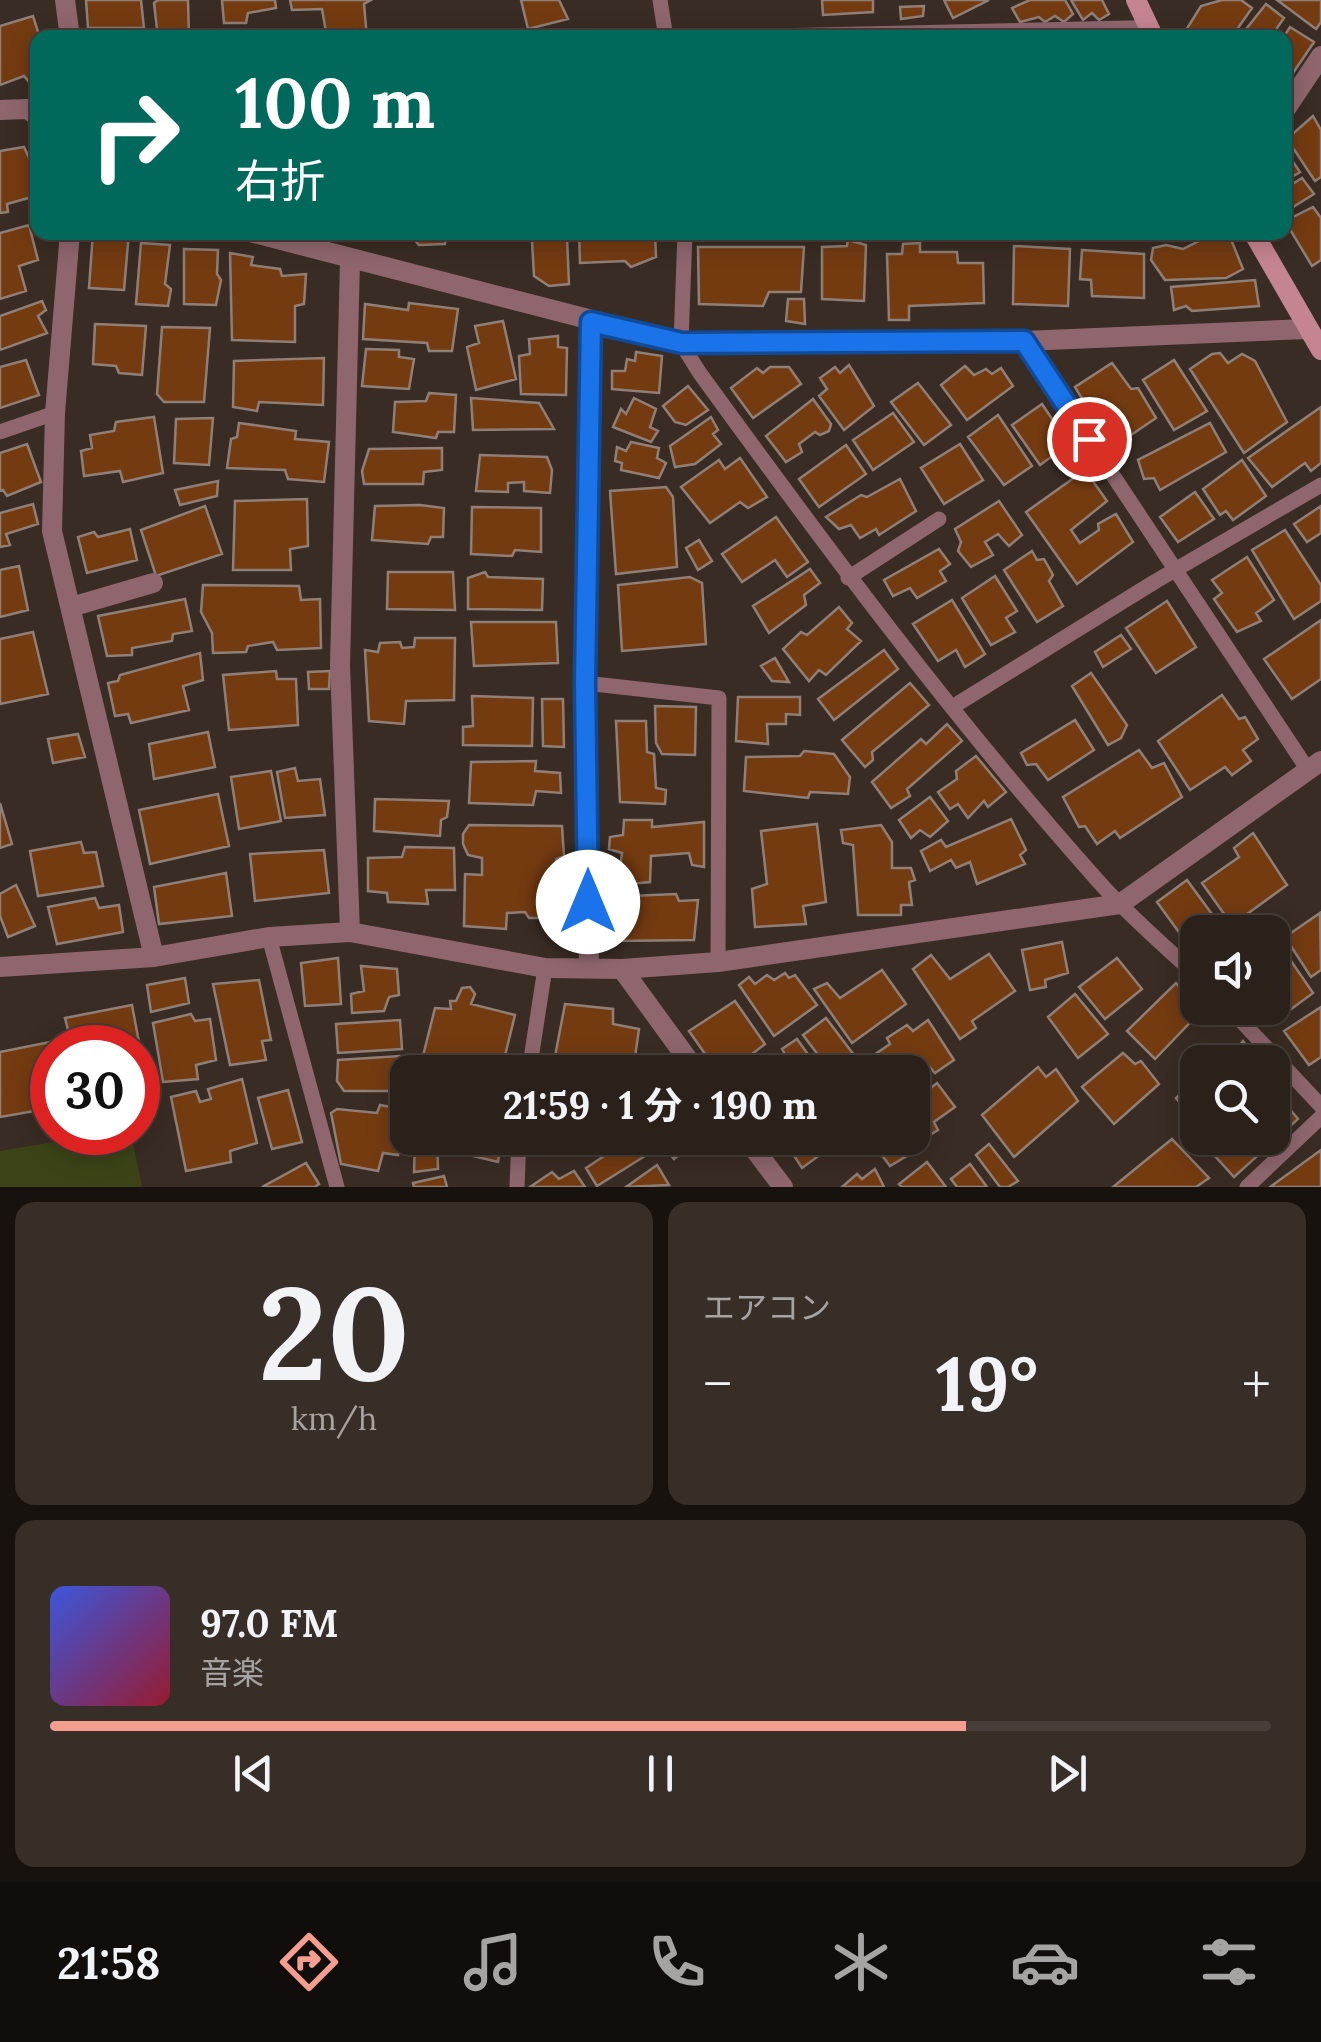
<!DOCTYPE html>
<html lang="ja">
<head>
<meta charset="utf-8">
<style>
	body { margin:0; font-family:Lora,"Noto Sans JP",serif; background:#372e28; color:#f1f3f6; height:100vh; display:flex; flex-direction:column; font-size:38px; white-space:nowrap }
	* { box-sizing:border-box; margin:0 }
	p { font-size:32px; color:#a6a3a3 }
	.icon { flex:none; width:55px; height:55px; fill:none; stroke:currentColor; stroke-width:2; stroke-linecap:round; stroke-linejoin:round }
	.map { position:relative; height:1187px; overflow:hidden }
	.side { display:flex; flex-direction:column; gap:15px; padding:15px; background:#18120f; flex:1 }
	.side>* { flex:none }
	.top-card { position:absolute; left:30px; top:30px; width:1262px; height:210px; border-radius:20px; box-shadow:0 5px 25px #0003,0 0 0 2px #473e3a; background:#00695c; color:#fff; overflow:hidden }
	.fabs { position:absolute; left:1180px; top:915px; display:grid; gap:20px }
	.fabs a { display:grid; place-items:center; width:110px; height:110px; border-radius:20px; background:#2b211b; box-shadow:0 5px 25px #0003,0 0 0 2px #473e3a; font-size:50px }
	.speed { position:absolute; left:30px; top:1025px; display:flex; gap:20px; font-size:50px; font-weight:700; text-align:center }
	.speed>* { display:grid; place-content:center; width:130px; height:130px; border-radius:50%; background:#2b211b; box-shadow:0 5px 25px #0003,0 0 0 2px #473e3a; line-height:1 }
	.speed .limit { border:15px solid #d22; background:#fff; color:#111 }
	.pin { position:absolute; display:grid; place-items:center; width:85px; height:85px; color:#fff; margin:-42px; border:5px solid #fff; border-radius:50%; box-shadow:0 2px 10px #0007 }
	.me { position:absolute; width:110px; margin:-55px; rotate:0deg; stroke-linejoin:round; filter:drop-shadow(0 0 8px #0008) }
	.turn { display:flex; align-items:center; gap:35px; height:210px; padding:0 40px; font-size:45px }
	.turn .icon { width:130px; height:130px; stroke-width:2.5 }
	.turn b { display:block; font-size:70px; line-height:85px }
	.big { font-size:75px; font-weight:700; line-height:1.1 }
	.side .tile { flex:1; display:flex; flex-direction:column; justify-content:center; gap:15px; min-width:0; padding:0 35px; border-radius:20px; background:#372e28 }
	.side .dial { align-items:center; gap:0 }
	.dial b { font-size:130px; line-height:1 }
	.song { display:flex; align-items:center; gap:30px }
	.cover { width:120px; height:120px; border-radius:15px; background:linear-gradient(135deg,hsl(230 70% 55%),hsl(350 70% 35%)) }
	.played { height:10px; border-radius:5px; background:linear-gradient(90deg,#f59d8f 75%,#473e3a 75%) }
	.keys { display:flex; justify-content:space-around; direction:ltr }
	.heat { display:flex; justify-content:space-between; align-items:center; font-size:55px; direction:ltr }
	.side .tiles { flex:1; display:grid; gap:15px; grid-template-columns:1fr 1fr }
	.tile:last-child { grid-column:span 2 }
	.trip { position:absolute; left:390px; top:1055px; width:540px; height:100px; border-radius:20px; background:#2b211b; box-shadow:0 5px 25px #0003,0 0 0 2px #473e3a; font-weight:700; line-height:100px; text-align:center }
	.tab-bar { display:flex; height:160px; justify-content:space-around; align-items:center; background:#110d0b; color:#a6a3a3 }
	.tab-bar .icon { width:70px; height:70px }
	.tab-bar .active { color:#f59d8f }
	.tab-bar b { font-size:45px; color:#f1f3f6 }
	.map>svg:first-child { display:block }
	.green { fill:#3c4417 }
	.building { fill:#743b11; stroke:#8f7f76; stroke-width:2.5 }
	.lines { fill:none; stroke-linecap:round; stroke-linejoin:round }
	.service { stroke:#8f666e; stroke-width:15 }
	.minor { stroke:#8f666e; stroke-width:20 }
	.secondary { stroke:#c58491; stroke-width:20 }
	.route-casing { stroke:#114b97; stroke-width:25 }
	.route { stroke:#1a73e8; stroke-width:18 }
</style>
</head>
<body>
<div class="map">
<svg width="1321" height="1187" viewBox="0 0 1321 1187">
	<rect width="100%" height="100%" fill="#392c24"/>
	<!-- green -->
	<path class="green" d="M108 1133H131L142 1187H0V1151Z"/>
	<!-- building -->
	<path class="building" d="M86 0H141L144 28H88Z
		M158 0H188L189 38H158L154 3Z
		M222 0H275L276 8 248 13 246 23H224Z
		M290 0H371L364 4 367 38H327L322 9 292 10Z
		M521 0H559L568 19 528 29Z
		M822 0H873V12L823 15Z
		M944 0H989L953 18Z
		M1030 0H1065L1073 14 1064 22 1055 16 1045 22 1039 17 1020 22 1012 8Z
		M1071 0H1102L1109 14 1099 20 1092 13 1083 20Z
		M1222 0H1241L1252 8 1231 38H1181L1201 6Z
		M1277 0H1321V22L1316 29Z
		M1266 4 1284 18 1270 38H1248L1243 33Z
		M924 6 923 16 901 19 900 7Z
		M33 16 40 38 33 43 38 77 29 82 24 76 0 85V26Z
		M1290 27 1314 42 1285 85 1283 38Z
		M1313 116 1321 130V177L1315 181 1287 139Z
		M24 147 30 160H38V204L32 197 7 204 8 212 0 213V151Z
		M1285 150 1300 172 1285 181Z
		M1302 178 1314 194 1285 212V189Z
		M1313 207 1321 218V260L1312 266 1285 221Z
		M29 225 38 260 19 266 26 291 0 299V233Z
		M93 232H129L124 290 89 288Z
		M408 232H445V244L419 245Z
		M579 232H655L656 257 631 267 625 261 580 263Z
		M1087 232H1169L1168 239 1087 240Z
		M1217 232H1228L1243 269 1226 278 1165 280 1151 260 1153 248 1166 245 1183 249Z
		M567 237 569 284 549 286 534 276 532 241Z
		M848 240 866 245 864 301 822 299V247L847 246Z
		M141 243 170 245 165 284 171 289 168 306 136 304Z
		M920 243V252H957L958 263H983L984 303 909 306V320H889L887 254H902L903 244Z
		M1014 246 1070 249 1068 306 1013 304Z
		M698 247H804L801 292H769L763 306 699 304Z
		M184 249 218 250 217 274 221 280 216 305 184 304Z
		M1082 250 1144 254V298L1092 296 1091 280 1080 279Z
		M230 253 253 257 251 265 280 269 282 276 306 274 304 304 295 306V342L232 340Z
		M1255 280 1259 306 1192 311 1186 306 1174 310 1171 287Z
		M788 299H804L805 324 786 321Z
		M42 301 46 310 38 316 47 333 0 350V316Z
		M409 303 458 309 452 351H429L427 343 363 339 365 304 408 310Z
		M503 321 516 379 476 390 467 347 479 343 475 326Z
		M95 324 146 326 142 375 119 373 116 366 93 364Z
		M162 327 210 328 204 402H164L157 394Z
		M558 336V347L567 348 566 395 521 394 519 356 530 354 529 339Z
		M366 349 399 350V357L414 359 409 389 362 386Z
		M636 352 662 356 659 393 612 389V371H625L627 359 635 361Z
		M1220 353 1228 363 1242 354 1255 361 1287 422 1244 453 1190 369 1212 354Z
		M324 358 323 405 259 402 257 411 233 407 234 361Z
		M26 360 39 395 0 408V367Z
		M1174 360 1207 411 1174 430 1143 380Z
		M1112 363 1131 389 1138 388 1156 418 1118 444 1098 412H1090L1075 387Z
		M849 365 874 406 844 430 819 396 827 389 820 378 835 367 840 373Z
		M965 366 974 375 986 369 992 374 1001 368 1013 386 967 420 941 385Z
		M770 367H789L801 384 753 418 731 388 757 368 763 373Z
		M918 383 951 425 924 445 891 402Z
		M688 386 708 410 686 425 675 422 663 406Z
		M429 393 456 395 454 432H438L436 438 393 432 395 402 426 401Z
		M471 398 539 403 554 429 473 430Z
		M634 398 656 409 650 427 658 431 651 442 613 427 621 409 626 414Z
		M813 399 831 424 829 431 820 435 815 432 799 444 802 452 786 462 766 436Z
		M1042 404 1069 444 1040 465 1012 425Z
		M1321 407V463L1311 471 1305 463 1272 487 1248 458Z
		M893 413 914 442 873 470 853 440Z
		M998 415 1032 466 1004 485 968 437Z
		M154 417 163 473 123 482 120 471 84 476 81 451 92 448 90 435 114 431 116 422Z
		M711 417 718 430 713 434 721 444 695 464 675 467 670 446Z
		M213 418 209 465 174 463 176 419Z
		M239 423 296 431 295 439 329 442 324 482 288 479 285 470 227 468 231 439 237 437Z
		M1210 423 1226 452 1160 490 1154 478 1144 479 1138 460Z
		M631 442 659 448 657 458 666 463 659 478 621 470 622 463 615 461 617 447 626 451Z
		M27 444 41 482 7 496 3 490 0 491V453Z
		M960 444 983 480 944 504 921 468Z
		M846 445 866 474 819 507 799 479Z
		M442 448V470L424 472 423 484H364L362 471 369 449Z
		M480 455 547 457 552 470 550 493 524 491V482L508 483V492L476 491Z
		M740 458 767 497 748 508 740 502 710 523 681 487 719 460 725 469Z
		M1242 460 1266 496 1233 520 1226 511 1220 515 1203 489Z
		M1085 470 1107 501 1071 530 1080 543 1099 530 1098 524 1116 514 1133 542 1077 584 1026 512Z
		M900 479 916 511 879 535 876 529 860 538 851 525 839 529 826 517 861 495 867 497Z
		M218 481 217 496 180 505 175 490Z
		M666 487 673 497 677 567 616 574 610 491Z
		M1195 492 1214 519 1178 542 1160 517Z
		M307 499 308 546 290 549 291 570H233L235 501Z
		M999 501 1022 535 1009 546 998 534 985 542 993 555 971 567 958 551 961 542 955 529Z
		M33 504 38 524 6 534 10 545 0 547V513Z
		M420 505 444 508 443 537H431L428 544 372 540 375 506Z
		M205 506 222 554 156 576 141 530Z
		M1321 506V533L1307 542 1294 524Z
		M472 507 541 508V552L515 550 512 556 471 554Z
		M776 517 808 562 787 577 775 560 742 582 722 554Z
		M130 529 137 560 87 573 78 537 94 532 98 537Z
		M1285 530 1321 585V601L1294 619 1252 550Z
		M699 540 712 561 698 570 686 548Z
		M939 549 950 564 940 571 946 581 917 598 910 588 893 596 884 580Z
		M1032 551 1037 560 1044 559 1053 575 1049 581 1063 606 1037 622 1004 570Z
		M1247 557 1274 600 1256 613 1261 621 1237 632 1214 599 1222 593 1212 580Z
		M19 566 28 610 0 617V570Z
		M810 569 820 583 804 595 806 605 769 633 753 606Z
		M388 572H453L455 610 387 609Z
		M485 572 488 577 543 579 542 610 468 609V578Z
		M995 576 1017 611 1006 618 1015 632 991 645 962 598Z
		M690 577 702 583 706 644 622 651 618 585Z
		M203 585 299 586 301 600 320 599 321 648 277 650 273 642 248 646 246 652 213 653 212 633 201 612Z
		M185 599 192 631 173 634 172 641 132 648V655L107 656 98 616Z
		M952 600 985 654 965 667 956 650 938 661 913 624Z
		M1167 601 1196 647 1156 673 1126 628Z
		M839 607 852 623 847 629 861 641 826 675 819 670 809 681 783 649 801 632 807 635Z
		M1321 620V679L1292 699 1264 659Z
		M471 622H556L558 663 474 666Z
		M33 632 48 694 0 704V639Z
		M1121 635 1131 649 1103 667 1095 652Z
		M415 638H455L454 700 406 701 404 724 369 721 365 650 378 652 380 643 400 642 402 648 414 647Z
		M884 650 898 669 834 720 818 699Z
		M200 653 203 680 183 686 189 710 131 723 128 714 115 716 108 683 118 681 120 675Z
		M775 658 789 682 772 681 761 666Z
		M276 671 277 679H296L298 725 229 730 223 675Z
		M330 671 329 689H309L308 672Z
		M1091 673 1127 725 1121 738 1108 745 1072 686Z
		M910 683 929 705 872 752 873 760 865 767 842 740Z
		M1222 695 1239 719 1245 717 1258 739 1243 750 1251 761 1232 775 1225 767 1190 790 1158 741Z
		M472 696 533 698 532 746 463 745V727L473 726Z
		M738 697H800V715L786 714V724H767L768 744 736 741Z
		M542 699H563L564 747 543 746Z
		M655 706 696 707 695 755 662 754 656 743Z
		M1075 720 1094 750 1048 780 1036 764 1027 765 1021 753Z
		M616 721H646L647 752 654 754 656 788 666 790 665 804 620 802Z
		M947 724 962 741 907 789 910 796 891 808 872 782 921 739 926 744Z
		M208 732 215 767 154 779 149 744Z
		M78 734 85 757 53 763 48 739Z
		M1139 750 1152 768 1164 763 1182 797 1120 838 1115 831 1097 844 1085 826 1079 827 1063 797Z
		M804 751 834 754 850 777 848 794 810 792 808 798 744 791 746 757 800 756Z
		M976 756 1006 792 988 807 984 801 968 818 958 804 950 809 938 792 957 779 956 771Z
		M536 761 535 771 560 773 561 793 536 791 533 805 469 803 471 762Z
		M295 768 298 781 320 779 325 815 285 818 277 772Z
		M271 771 281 821 239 829 231 777Z
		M218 794 229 846 150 864 139 810Z
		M930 797 948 821 930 837 920 830 911 838 899 820Z
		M375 799 449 801 447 817 441 820 440 836 374 831Z
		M0 803 12 844 0 848Z
		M1011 819 1026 850 1020 855 1025 864 977 884 970 862 956 868 951 860 930 871 921 851 941 840 946 847Z
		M624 820H652V827L704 822V867L692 865 689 853 651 856 650 882 629 884 619 876 622 853 609 849 610 837 623 835Z
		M817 824 826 902 803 906 806 924 755 927 752 889 767 884 761 831Z
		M469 825 562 826 564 856 556 859V918H529L525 912 507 913 506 929 464 926 465 874 482 875V858L468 855 463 844V834Z
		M881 825 892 842V868H911L915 880 909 882 912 905H901V915H858L853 845 843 843 841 830Z
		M1253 833 1287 885 1232 925 1202 883 1239 857 1234 848Z
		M81 842 84 853 96 852 103 886 38 896 30 851Z
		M405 847 454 848 455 890H426L428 904 388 902 387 893 368 891V858L402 857Z
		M324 850 329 893 255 901 250 854Z
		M226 873 232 916 159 924 154 887Z
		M1187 880 1225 932H1198V946L1193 940 1186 942 1157 902Z
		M16 885 35 926 8 937 0 916V894Z
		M676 894 679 901 698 900 694 940 614 941 612 904H630L631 896Z
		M95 898 99 908 119 905 123 932 57 944 48 907Z
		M1320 913 1321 970 1311 977 1285 937Z
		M1062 942 1068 973 1045 980 1046 987 1030 990 1022 950Z
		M989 954 1015 991 972 1021 976 1028 960 1039 913 969 931 955 950 979Z
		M1287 955 1313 993 1275 1021 1266 1008H1272V965Z
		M338 958 341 1004 305 1006 301 963Z
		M1117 958 1142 989 1105 1019 1079 987Z
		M361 966 397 969 399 995 389 997 384 1011 352 1013 351 994 364 991Z
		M882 970 906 1004 852 1043 814 989 827 983 840 998Z
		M785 973 789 978 795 975 817 1005 774 1036 739 985 749 977 755 984 767 975 774 980Z
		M185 978 189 1003 151 1012 147 985Z
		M259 980 271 1040 262 1041 266 1060 230 1065 213 984Z
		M1176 983 1198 1008 1203 1009 1155 1059 1127 1031Z
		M470 987 475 994 471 1004 515 1015 501 1072H474L444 1066 441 1072H419L435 1008 451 1009 450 1001H456L462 988Z
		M1075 994 1108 1034 1078 1058 1048 1017Z
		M735 1001 765 1044 747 1058 739 1057 717 1071 689 1031Z
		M565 1004 613 1009V1024L639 1029 634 1064 608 1063 605 1072H552Z
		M132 1005 148 1090 138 1092V1048H52V1108L0 1117V1052L70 1038 65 1018Z
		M1321 1007V1057L1309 1065 1284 1031Z
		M191 1014 195 1021 210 1019 216 1060 196 1065 198 1079 163 1082 153 1023Z
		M826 1018 854 1055 831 1072 803 1035Z
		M400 1020 402 1049 338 1053 336 1024Z
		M928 1020 954 1060 935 1073 927 1064 912 1075 860 1072 856 1067 890 1044 887 1038 907 1025 913 1031Z
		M797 1039 817 1067 810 1072H765L786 1056 782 1049Z
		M1243 1041 1257 1059 1254 1062H1214L1231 1047 1236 1050Z
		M1123 1053 1135 1064 1141 1061 1159 1084 1114 1124 1082 1087Z
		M400 1056 403 1091H344L337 1081 338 1060Z
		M1038 1067 1046 1077 1056 1069 1078 1101 1014 1157 982 1115Z
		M1198 1078V1117L1194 1119 1176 1098Z
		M242 1079 257 1143 230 1151 231 1162 186 1171 171 1097 196 1091 200 1102 211 1099 208 1089Z
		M937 1083 955 1107 934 1122 938 1130 918 1142 920 1148 890 1166 869 1138H912V1103Z
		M288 1090 302 1142 272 1149 258 1098Z
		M1277 1094 1298 1119 1234 1177 1214 1155 1234 1138H1272V1098Z
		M380 1105 403 1109 398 1155 383 1153 378 1171 341 1164 331 1113 337 1109 377 1113Z
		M415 1138H437L438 1169 414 1172Z
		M468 1138H501L498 1162 465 1154Z
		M538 1138H574L571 1150 537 1141Z
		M631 1138H644L653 1151 597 1186 586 1168Z
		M656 1138H699L674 1159Z
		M762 1138H843L802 1168 786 1143 779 1147 774 1139 766 1144Z
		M1172 1139 1209 1178 1196 1187H1113Z
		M989 1144 1018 1181 1008 1187H1000L976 1155Z
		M1321 1150V1187H1270Z
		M927 1162 946 1187H902L899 1184Z
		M306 1163 319 1184 315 1187H262Z
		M970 1164 987 1187H957L951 1179Z
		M657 1165 669 1185 626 1187Z
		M875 1169 884 1187H842L857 1174 862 1179Z
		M574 1171 585 1187H530L552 1172 559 1179Z
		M444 1176 447 1187H414L413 1183Z"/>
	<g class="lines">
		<!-- service -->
		<path class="service" d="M660 0 666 38
			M685 232 681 343 699 372C826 547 955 721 1099 882 1129 916 1165 946 1198 977
			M1024 341 1308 770
			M0 432 55 413
			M848 578 939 519
			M585 683 719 698 718 962
			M954 706 1156 581 1321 485
			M269 937 337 1187
			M1229 1008 1321 1106
			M529 1072 545 968
			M517 1187 519 1138
			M1247 1187 1321 1117"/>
		<!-- minor -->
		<path class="minor" d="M65 0 70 38
			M794 38 1150 30
			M0 110 27 109 38 116
			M1285 110 1321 56
			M70 232 55 413 52 531 154 957
			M250 232 681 343 1024 341 1307 329
			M71 607 153 583
			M350 932 340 665 350 261
			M0 967 154 957 269 937 350 932 545 968 622 969 718 962 1120 904 1321 761
			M589 968 585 683 591 322
			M622 969 697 1072
			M746 1138 783 1187"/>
		<!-- secondary -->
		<path class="secondary" d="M1136 0 1154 38
			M1253 232 1321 350"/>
	</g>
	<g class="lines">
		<!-- route casing -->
		<g class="route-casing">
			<path id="route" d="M588 902 585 682 591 322 682 343 1024 341 1089 439"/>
		</g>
		<!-- route -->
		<use href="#route" class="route"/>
	</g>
</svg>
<div class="fabs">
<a><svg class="icon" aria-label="sound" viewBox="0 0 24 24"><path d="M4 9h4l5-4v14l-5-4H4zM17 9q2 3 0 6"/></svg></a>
<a><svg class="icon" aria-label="search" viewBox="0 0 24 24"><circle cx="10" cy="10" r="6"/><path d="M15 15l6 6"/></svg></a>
</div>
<div class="speed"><div class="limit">30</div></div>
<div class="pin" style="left:1089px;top:439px;background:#d93025"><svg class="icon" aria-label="arrive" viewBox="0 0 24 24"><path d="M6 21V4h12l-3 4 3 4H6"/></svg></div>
<svg class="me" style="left:588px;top:902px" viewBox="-20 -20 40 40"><circle r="19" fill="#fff"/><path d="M0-13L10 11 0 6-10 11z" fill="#1a73e8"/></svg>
<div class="trip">21:59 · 1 分 · 190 m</div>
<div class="top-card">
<div class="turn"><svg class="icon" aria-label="right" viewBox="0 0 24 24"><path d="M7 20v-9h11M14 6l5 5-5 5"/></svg><div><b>100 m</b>右折</div></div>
</div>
</div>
<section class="side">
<div class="tiles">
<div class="tile dial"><b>20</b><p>km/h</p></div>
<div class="tile"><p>エアコン</p>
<div class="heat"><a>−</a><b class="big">19°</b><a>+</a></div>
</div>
<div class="tile">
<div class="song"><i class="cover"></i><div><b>97.0 FM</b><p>音楽</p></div></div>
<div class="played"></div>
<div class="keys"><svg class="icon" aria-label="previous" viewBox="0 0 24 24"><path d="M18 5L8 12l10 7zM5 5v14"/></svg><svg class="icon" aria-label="pause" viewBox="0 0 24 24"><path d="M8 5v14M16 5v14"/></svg><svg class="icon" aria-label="next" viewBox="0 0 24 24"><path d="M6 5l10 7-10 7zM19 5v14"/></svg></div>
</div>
</div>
</section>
<nav class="tab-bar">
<b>21:58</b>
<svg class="icon active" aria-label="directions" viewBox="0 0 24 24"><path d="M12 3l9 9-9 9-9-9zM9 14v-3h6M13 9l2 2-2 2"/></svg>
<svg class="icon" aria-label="music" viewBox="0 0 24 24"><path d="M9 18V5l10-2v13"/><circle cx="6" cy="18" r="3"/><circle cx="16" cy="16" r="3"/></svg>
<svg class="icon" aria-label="phone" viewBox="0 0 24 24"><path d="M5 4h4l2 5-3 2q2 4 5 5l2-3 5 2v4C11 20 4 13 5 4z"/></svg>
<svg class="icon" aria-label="climate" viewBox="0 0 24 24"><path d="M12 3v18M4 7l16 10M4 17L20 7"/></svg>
<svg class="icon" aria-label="car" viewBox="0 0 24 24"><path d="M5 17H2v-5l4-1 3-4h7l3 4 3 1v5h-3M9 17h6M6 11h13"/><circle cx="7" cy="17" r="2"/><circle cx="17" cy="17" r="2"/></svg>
<svg class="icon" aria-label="filters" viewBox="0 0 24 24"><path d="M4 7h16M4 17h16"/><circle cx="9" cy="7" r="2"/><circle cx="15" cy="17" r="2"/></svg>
</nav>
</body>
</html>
